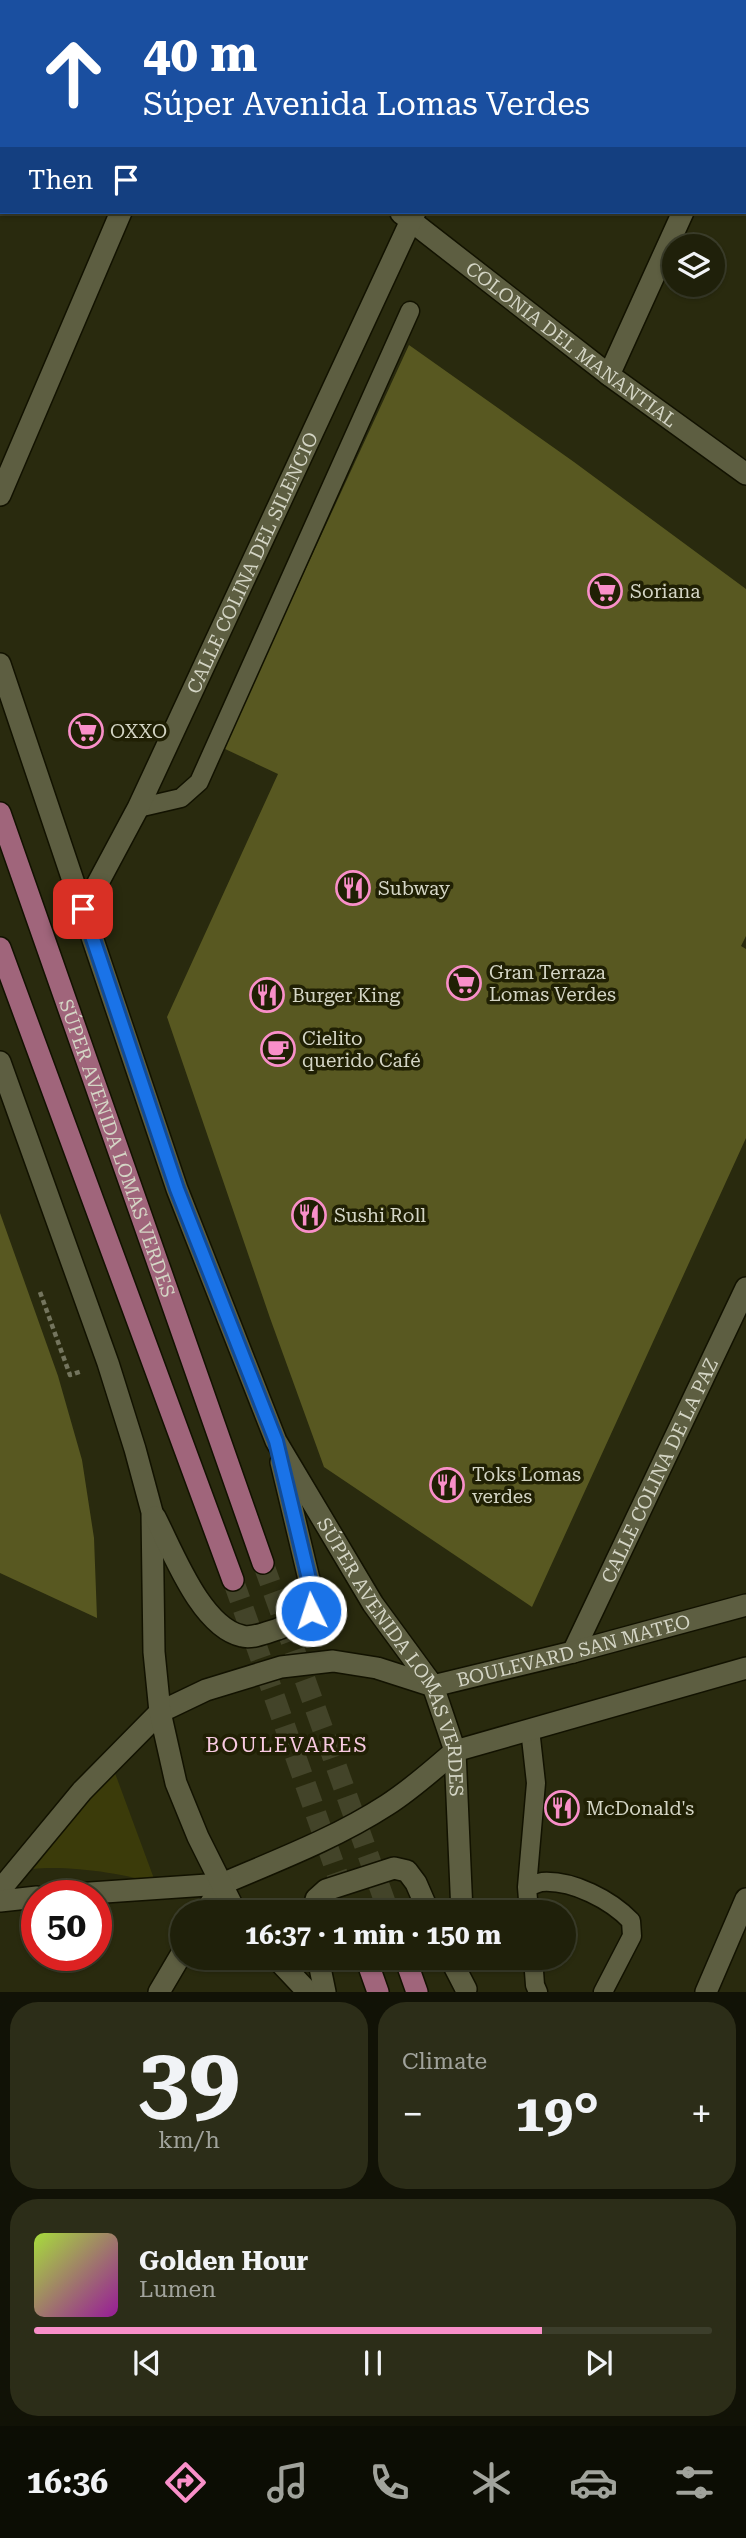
<!DOCTYPE html>
<html lang="en">
<head>
<meta charset="utf-8">
<style>
	body { margin:0; font-family:"Roboto Serif",serif; background:#2c2d18; color:#f1f3f6; height:100vh; display:flex; flex-direction:column; font-size:26px; white-space:nowrap }
	* { box-sizing:border-box; margin:0 }
	p { font-size:23px; color:#a1a39c }
	.icon { flex:none; width:38px; height:38px; fill:none; stroke:currentColor; stroke-width:2; stroke-linecap:round; stroke-linejoin:round }
	.map { position:relative; height:1992px; overflow:hidden }
	.details { display:flex; flex-direction:column; gap:10px; padding:10px; background:#111206; flex:1 }
	.details>* { flex:none }
	.top-card { position:absolute; left:0px; top:0px; width:747px; height:214px; box-shadow:0 2px 5px #0004,0 0 0 2px #3c3e2b; background:#1a4fa0; color:#fff; overflow:hidden }
	.fabs { position:absolute; left:662px; top:234px; display:grid; gap:14px }
	.fabs a { display:grid; place-items:center; width:63px; height:63px; border-radius:50%; background:#1f200a; box-shadow:0 2px 5px #0004,0 0 0 2px #3c3e2b; font-size:35px }
	.speed { position:absolute; left:21px; top:1880px; display:flex; gap:14px; font-size:35px; font-weight:700; text-align:center }
	.speed>* { display:grid; place-content:center; width:91px; height:91px; border-radius:50%; background:#1f200a; box-shadow:0 2px 5px #0004,0 0 0 2px #3c3e2b; line-height:1 }
	.speed .limit { border:10px solid #d22; background:#fff; color:#111 }
	.pin { position:absolute; display:grid; place-items:center; width:60px; height:60px; color:#fff; margin:-30px; border-radius:14px; box-shadow:0 4px 10px #0006 }
	.me { position:absolute; width:77px; margin:-38px; rotate:356deg; stroke-linejoin:round; filter:drop-shadow(0 0 5px #0008) }
	.turn { display:flex; align-items:center; gap:24px; height:147px; padding:0 28px; font-size:32px }
	.turn .icon { width:91px; height:91px; stroke-width:2.5 }
	.turn b { display:block; font-size:49px; line-height:60px }
	.then { display:flex; align-items:center; height:66px; padding:0 28px; background:#0003; gap:14px; font-size:26px }
	.big { font-size:52px; font-weight:700; line-height:1.1 }
	.details .widget { flex:1; display:flex; flex-direction:column; justify-content:center; gap:10px; min-width:0; padding:0 24px; border-radius:28px; background:#2c2d18 }
	.details .dial { align-items:center; gap:0 }
	.dial b { font-size:91px; line-height:1 }
	.song { display:flex; align-items:center; gap:21px }
	.cover { width:84px; height:84px; border-radius:10px; background:linear-gradient(135deg,hsl(80 70% 55%),hsl(300 70% 35%)) }
	.played { height:7px; border-radius:4px; background:linear-gradient(90deg,#f98fc9 75%,#3c3e2b 75%) }
	.keys { display:flex; justify-content:space-around; direction:ltr }
	.heat { display:flex; justify-content:space-between; align-items:center; font-size:38px; direction:ltr }
	.details .tiles { flex:1; display:grid; gap:10px; grid-template-columns:1fr 1fr }
	.widget:last-child { grid-column:span 2 }
	.trip { position:absolute; left:170px; top:1900px; width:406px; height:70px; border-radius:35px; background:#1f200a; box-shadow:0 2px 5px #0004,0 0 0 2px #3c3e2b; font-weight:700; line-height:70px; text-align:center }
	.dock { display:flex; height:112px; justify-content:space-around; align-items:center; background:#0c0d04; color:#a1a39c }
	.dock .icon { width:49px; height:49px }
	.dock .on { color:#f98fc9 }
	.dock b { font-size:32px; color:#f1f3f6 }
	.map>svg:first-child { display:block }
	.green { fill:#3b3b0a }
	.building { fill:#585821 }
	.lines { fill:none; stroke-linecap:round; stroke-linejoin:round }
	.primary-tunnel { stroke:#434429; stroke-width:21; stroke-dasharray:21 10; stroke-linecap:butt }
	.service-casing { stroke:#121200; stroke-width:21 }
	.minor-casing { stroke:#121200; stroke-width:24 }
	.tertiary-casing { stroke:#121200; stroke-width:24 }
	.secondary-casing { stroke:#121200; stroke-width:24 }
	.primary-casing { stroke:#121200; stroke-width:24 }
	.path { stroke:#74755e; stroke-width:4.5; stroke-dasharray:5 3.5; stroke-linecap:butt }
	.service { stroke:#5d5e41; stroke-width:18 }
	.minor { stroke:#5d5e41; stroke-width:21 }
	.tertiary { stroke:#5d5e41; stroke-width:21 }
	.secondary { stroke:#5d5e41; stroke-width:21 }
	.primary { stroke:#a0657b; stroke-width:21 }
	.route-casing { stroke:#114b97; stroke-width:18 }
	.route { stroke:#1a73e8; stroke-width:12 }
	.labels { text-anchor:middle; stroke-width:7; stroke-linejoin:round; paint-order:stroke }
	.street-label { font-size:19px; fill:#d4d5c5; stroke:#202004 }
	.poi-label { font-size:19px; fill:#d4d5c5; stroke:#202004; text-anchor:start }
	.neighbourhood-label { font-size:21px; letter-spacing:2px; fill:#f8cae1; stroke:#202004 }
</style>
</head>
<body>
<div class="map">
<svg width="746" height="1992" viewBox="0 0 746 1992">
	<rect width="100%" height="100%" fill="#292a0e"/>
	<!-- green -->
	<path class="green" d="M112 1765 156 1884C125 1873 66 1865 33 1869L76 1815Z"/>
	<!-- building -->
	<path class="building" d="M409 345 574 462 746 589V936L741 946 746 949V1138L532 1607 324 1467 270 1318 167 1017 278 774 223 748Z
		M0 1213 58 1376 82 1460 94 1538 97 1618 0 1573Z"/>
	<g class="lines">
		<!-- primary-tunnel -->
		<path class="primary-tunnel" d="M263 1563 389 1913
			M233 1580 351 1913"/>
		<!-- service casing -->
		<g class="service-casing">
			<path id="service" d="M138 808 181 798 199 782 410 311
				M527 1887 536 1783 530 1729
				M529 1913 527 1887C531 1886 537 1883 542 1882 573 1880 611 1900 631 1921L632 1936 603 1992
				M533 1958 535 1985 538 1992"/>
		</g>
		<!-- minor casing -->
		<g class="minor-casing">
			<g id="minor">
				<path d="M85 0 87 2"/>
				<path d="M214 2 215 0"/>
				<path d="M505 2 506 0"/>
				<path d="M746 74V73"/>
				<path id="s1" d="M401 213 609 375 746 474"/>
				<path d="M609 375 683 212"/>
				<path d="M0 495 121 212"/>
				<path id="s2" d="M84 909 138 808 415 212"/>
				<path id="s3" d="M573 1652 746 1288"/>
				<path d="M0 1890 82 1791 160 1712"/>
				<path d="M61 1895 222 1884"/>
				<path d="M0 1901 37 1897"/>
				<path d="M205 1913 222 1884"/>
				<path d="M159 1992 182 1953"/>
				<path d="M706 1992 746 1899"/>
			</g>
		</g>
		<!-- tertiary casing -->
		<g class="tertiary-casing">
			<g id="tertiary">
				<path d="M645 0 650 2"/>
				<path id="s4" d="M160 1712 206 1690 281 1667 333 1661 377 1668 433 1686 573 1652 746 1605"/>
				<path d="M222 1884C278 1860 336 1838 387 1805 412 1789 433 1770 455 1751L746 1668"/>
			</g>
		</g>
		<!-- secondary casing -->
		<g class="secondary-casing">
			<g id="secondary">
				<path id="s5" d="M0 664 177 1189 276 1441 373 1604 433 1686 455 1751 462 1913"/>
				<path d="M0 1062 108 1363 135 1449 152 1512 154 1652 160 1712 176 1783 198 1837 236 1913"/>
				<path d="M155 1517C173 1552 201 1627 242 1636 252 1639 268 1632 278 1629 295 1622 309 1619 314 1600L281 1462"/>
				<path d="M315 1913 316 1899 326 1890 394 1868 407 1871 416 1883 429 1913"/>
				<path d="M276 1958 308 1992"/>
				<path d="M318 1958 325 1992"/>
				<path d="M450 1958 466 1989"/>
			</g>
		</g>
		<!-- primary casing -->
		<g class="primary-casing">
			<g id="primary">
				<path id="s6" d="M0 813 263 1563"/>
				<path d="M0 948 233 1580"/>
				<path d="M366 1958 378 1992"/>
				<path d="M405 1958 417 1992"/>
			</g>
		</g>
		<!-- path -->
		<path class="path" d="M40 1292 70 1375 82 1371"/>
		<!-- service -->
		<use href="#service" class="service"/>
		<!-- minor -->
		<use href="#minor" class="minor"/>
		<!-- tertiary -->
		<use href="#tertiary" class="tertiary"/>
		<!-- secondary -->
		<use href="#secondary" class="secondary"/>
		<!-- primary -->
		<use href="#primary" class="primary"/>
	</g>
	<g class="lines">
		<!-- route casing -->
		<g class="route-casing">
			<path id="route" d="M83 909 177 1189 276 1441 314 1600 311 1611"/>
		</g>
		<!-- route -->
		<use href="#route" class="route"/>
	</g>
	<!-- icons -->
	<defs>
		<g id="supermarket-ring" transform="scale(1.75)"><circle r="9.5" fill="#202004" stroke="#f98fc9" stroke-width="1.5"/><path d="M-6-5.5h2.5l.6 2H6L4.5 2H-2.5L-4.4-4H-6ZM-1.5 3.2a1.3 1.3 0 1 0 .1 0ZM3 3.2a1.3 1.3 0 1 0 .1 0Z" fill="#f98fc9"/></g>
		<g id="restaurant-ring" transform="scale(1.75)"><circle r="9.5" fill="#202004" stroke="#f98fc9" stroke-width="1.5"/><path d="M-5-6h1v4h1v-4h1v4h1v-4h1v5L-1.5 .5V6h-2V.5L-5-1ZM5-6V6H3V1.5H1.5Q1.5-4 5-6Z" fill="#f98fc9"/></g>
		<g id="cafe-ring" transform="scale(1.75)"><circle r="9.5" fill="#202004" stroke="#f98fc9" stroke-width="1.5"/><path d="M-5.5-4.5H6V0H3Q3 3.5 0 3.5H-2.5Q-5.5 3.5-5.5 0ZM3-3.2v2h1.7v-2ZM-6 4.5H4V6H-6Z" fill="#f98fc9"/></g>
	</defs>
	<g fill-rule="evenodd">
		<use href="#supermarket-ring" x="605" y="591"/>
		<use href="#supermarket-ring" x="86" y="731"/>
		<use href="#restaurant-ring" x="353" y="888"/>
		<use href="#supermarket-ring" x="464" y="983"/>
		<use href="#restaurant-ring" x="267" y="995"/>
		<use href="#cafe-ring" x="278" y="1049"/>
		<use href="#restaurant-ring" x="309" y="1215"/>
		<use href="#restaurant-ring" x="447" y="1485"/>
		<use href="#restaurant-ring" x="562" y="1808"/>
	</g>
	<g class="labels">
		<!-- street labels -->
		<g class="street-label">
			<text dy="7" stroke="none"><textPath href="#s1" startOffset="215">COLONIA DEL MANANTIAL</textPath></text>
			<text dy="7" stroke="none"><textPath href="#s2" startOffset="385">CALLE COLINA DEL SILENCIO</textPath></text>
			<text dy="7" stroke="none"><textPath href="#s6" startOffset="355">SÚPER AVENIDA LOMAS VERDES</textPath></text>
			<text dy="7" stroke="none"><textPath href="#s3" startOffset="201">CALLE COLINA DE LA PAZ</textPath></text>
			<text dy="7" stroke="none"><textPath href="#s4" startOffset="430">BOULEVARD SAN MATEO</textPath></text>
			<text dy="7" stroke="none"><textPath href="#s5" startOffset="1073">SÚPER AVENIDA LOMAS VERDES</textPath></text>
		</g>
		<!-- poi labels -->
		<g class="poi-label">
			<text x="630" y="598">Soriana</text>
			<text x="110" y="738">OXXO</text>
			<text x="378" y="895">Subway</text>
			<text x="489" y="979">Gran Terraza<tspan x="489" dy="22">Lomas Verdes</tspan></text>
			<text x="292" y="1002">Burger King</text>
			<text x="302" y="1045">Cielito<tspan x="302" dy="22">querido Café</tspan></text>
			<text x="334" y="1222">Sushi Roll</text>
			<text x="472" y="1481">Toks Lomas<tspan x="472" dy="22">verdes</tspan></text>
			<text x="586" y="1815">McDonald's</text>
		</g>
		<!-- neighbourhood labels -->
		<g class="neighbourhood-label">
			<text x="287" y="1752">BOULEVARES</text>
		</g>
	</g>
</svg>
<div class="fabs">
<a><svg class="icon" aria-label="layers" viewBox="0 0 24 24"><path d="M12 4l9 5-9 5-9-5zM3 14l9 5 9-5"/></svg></a>
</div>
<div class="speed"><div class="limit">50</div></div>
<div class="pin" style="left:83px;top:909px;background:#d93025"><svg class="icon" aria-label="arrive" viewBox="0 0 24 24"><path d="M6 21V4h12l-3 4 3 4H6"/></svg></div>
<svg class="me" style="left:311px;top:1611px" viewBox="-20 -20 40 40"><circle r="17" fill="#1a73e8" stroke="#fff" stroke-width="3"/><path d="M0-11L8 9 0 5-8 9z" fill="#fff"/></svg>
<div class="trip">16:37 · 1 min · 150 m</div>
<div class="top-card">
<div class="turn"><svg class="icon" aria-label="ahead" viewBox="0 0 24 24"><path d="M12 20V5M6 11l6-6 6 6"/></svg><div><b>40 m</b>Súper Avenida Lomas Verdes</div></div>
<div class="then">Then<svg class="icon" aria-label="arrive" viewBox="0 0 24 24"><path d="M6 21V4h12l-3 4 3 4H6"/></svg></div>
</div>
</div>
<section class="details">
<div class="tiles">
<div class="widget dial"><b>39</b><p>km/h</p></div>
<div class="widget"><p>Climate</p>
<div class="heat"><a>−</a><b class="big">19°</b><a>+</a></div>
</div>
<div class="widget">
<div class="song"><i class="cover"></i><div><b>Golden Hour</b><p>Lumen</p></div></div>
<div class="played"></div>
<div class="keys"><svg class="icon" aria-label="previous" viewBox="0 0 24 24"><path d="M18 5L8 12l10 7zM5 5v14"/></svg><svg class="icon" aria-label="pause" viewBox="0 0 24 24"><path d="M8 5v14M16 5v14"/></svg><svg class="icon" aria-label="next" viewBox="0 0 24 24"><path d="M6 5l10 7-10 7zM19 5v14"/></svg></div>
</div>
</div>
</section>
<nav class="dock">
<b>16:36</b>
<svg class="icon on" aria-label="directions" viewBox="0 0 24 24"><path d="M12 3l9 9-9 9-9-9zM9 14v-3h6M13 9l2 2-2 2"/></svg>
<svg class="icon" aria-label="music" viewBox="0 0 24 24"><path d="M9 18V5l10-2v13"/><circle cx="6" cy="18" r="3"/><circle cx="16" cy="16" r="3"/></svg>
<svg class="icon" aria-label="phone" viewBox="0 0 24 24"><path d="M5 4h4l2 5-3 2q2 4 5 5l2-3 5 2v4C11 20 4 13 5 4z"/></svg>
<svg class="icon" aria-label="climate" viewBox="0 0 24 24"><path d="M12 3v18M4 7l16 10M4 17L20 7"/></svg>
<svg class="icon" aria-label="car" viewBox="0 0 24 24"><path d="M5 17H2v-5l4-1 3-4h7l3 4 3 1v5h-3M9 17h6M6 11h13"/><circle cx="7" cy="17" r="2"/><circle cx="17" cy="17" r="2"/></svg>
<svg class="icon" aria-label="filters" viewBox="0 0 24 24"><path d="M4 7h16M4 17h16"/><circle cx="9" cy="7" r="2"/><circle cx="15" cy="17" r="2"/></svg>
</nav>
</body>
</html>
